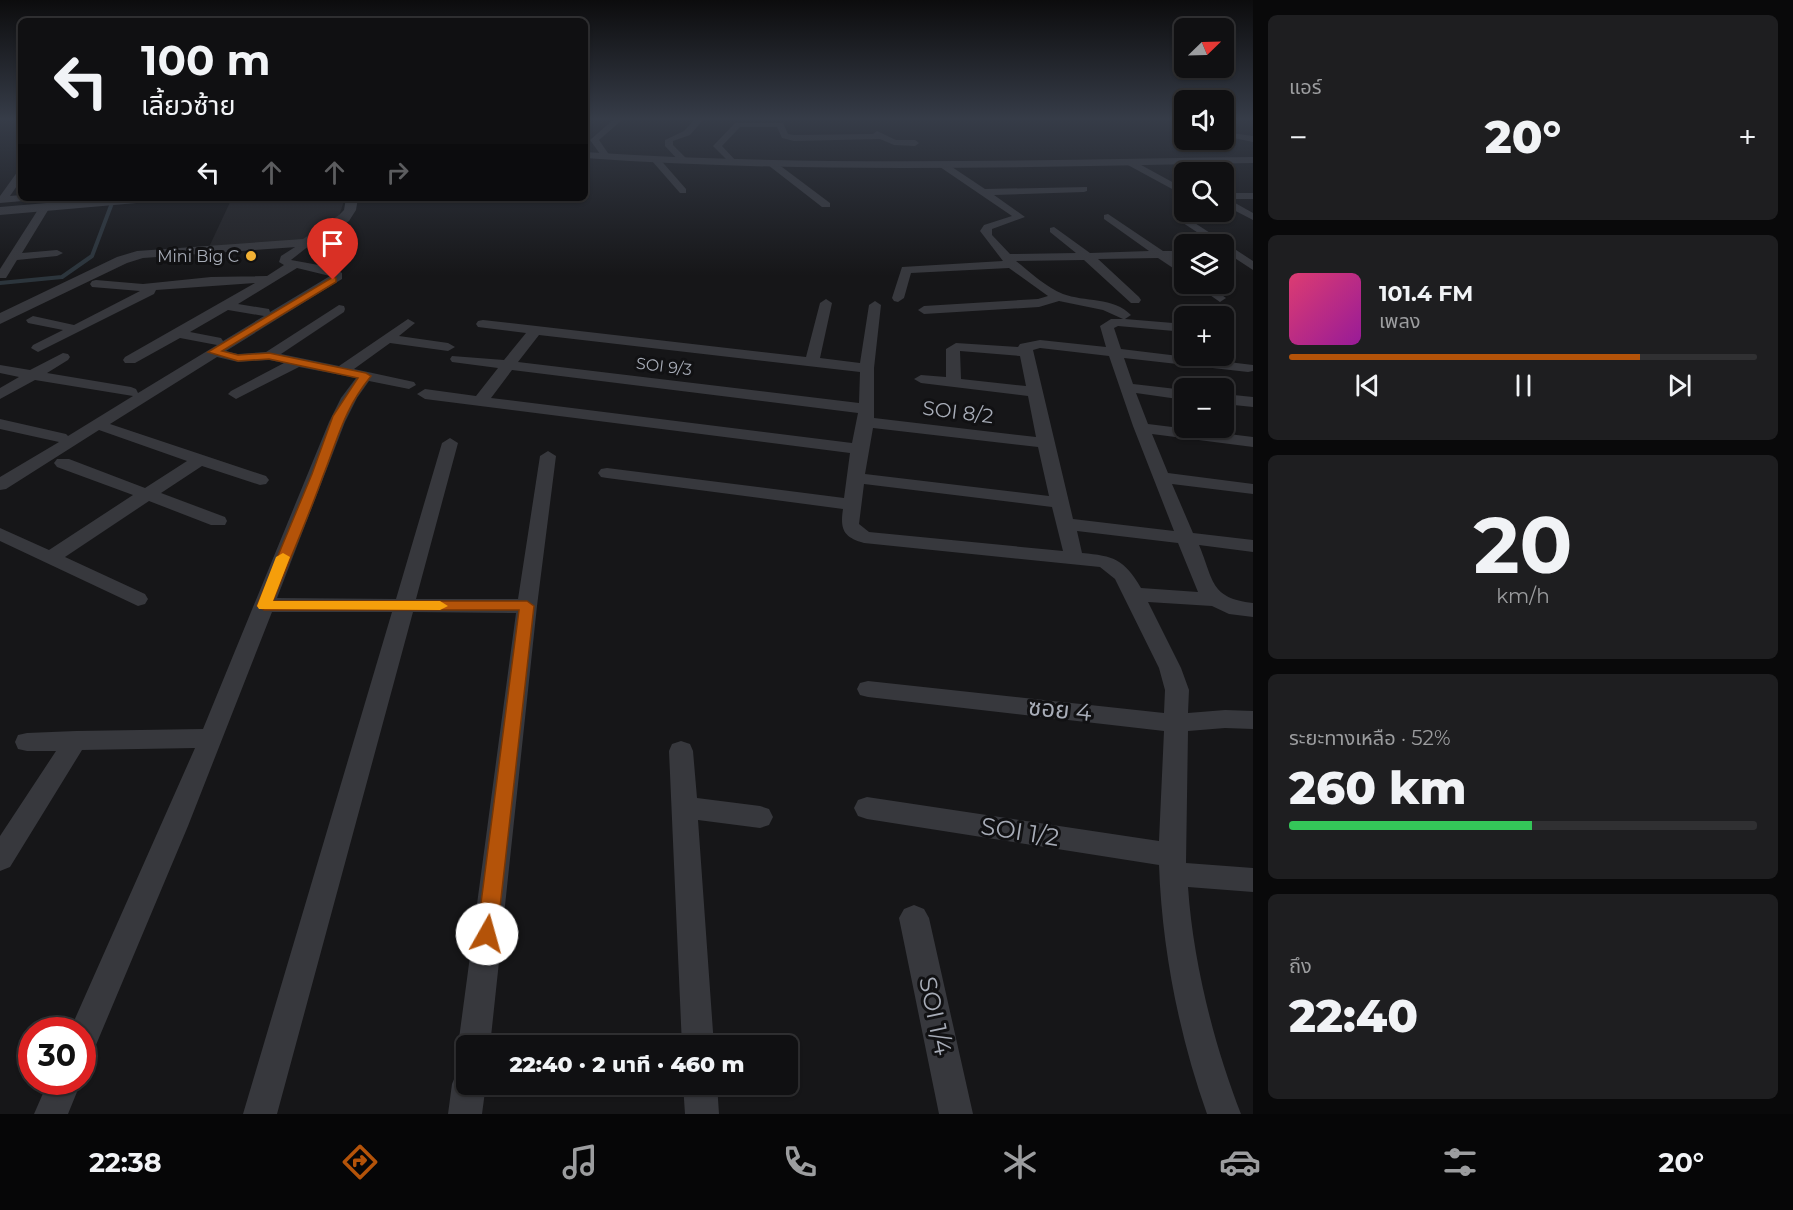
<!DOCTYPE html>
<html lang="th">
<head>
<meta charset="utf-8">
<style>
	body { margin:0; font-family:Montserrat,"Noto Sans Thai",sans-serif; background:#1e1e20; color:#f1f3f6; height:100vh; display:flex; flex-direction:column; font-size:22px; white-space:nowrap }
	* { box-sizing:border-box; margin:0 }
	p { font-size:20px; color:#9c9d9f }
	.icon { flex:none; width:33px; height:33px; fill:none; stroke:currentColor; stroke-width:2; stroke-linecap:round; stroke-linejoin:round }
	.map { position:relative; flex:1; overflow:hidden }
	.panel { display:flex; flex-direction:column; gap:15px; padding:15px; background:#09090a; width:540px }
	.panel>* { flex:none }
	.top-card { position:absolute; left:18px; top:18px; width:570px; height:183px; border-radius:9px; box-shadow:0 2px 4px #0004,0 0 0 2px #303032; background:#101012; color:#f1f3f6; overflow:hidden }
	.needle { width:39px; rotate:67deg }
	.buttons { position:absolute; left:1174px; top:18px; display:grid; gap:12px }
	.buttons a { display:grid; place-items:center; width:60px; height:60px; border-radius:9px; background:#101012; box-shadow:0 2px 4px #0004,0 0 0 2px #303032; font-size:30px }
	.speed { position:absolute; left:18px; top:1017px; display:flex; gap:12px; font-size:30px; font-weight:700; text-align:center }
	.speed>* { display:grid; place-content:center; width:78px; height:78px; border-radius:50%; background:#101012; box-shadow:0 2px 4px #0004,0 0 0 2px #303032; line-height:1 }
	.speed .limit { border:9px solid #d22; background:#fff; color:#111 }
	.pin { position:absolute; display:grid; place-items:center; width:51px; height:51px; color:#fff; margin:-62px -26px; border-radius:50% 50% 50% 0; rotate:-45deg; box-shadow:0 0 6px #0007 }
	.pin .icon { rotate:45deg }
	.me { position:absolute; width:66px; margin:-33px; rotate:7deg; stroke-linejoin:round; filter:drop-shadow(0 0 4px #0008) }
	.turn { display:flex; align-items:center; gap:21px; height:126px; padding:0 24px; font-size:27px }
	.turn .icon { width:78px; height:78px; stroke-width:2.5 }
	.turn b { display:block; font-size:42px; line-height:51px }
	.lanes { display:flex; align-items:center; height:57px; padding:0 24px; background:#0003; justify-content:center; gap:30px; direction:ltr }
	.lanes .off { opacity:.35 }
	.big { font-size:45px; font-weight:800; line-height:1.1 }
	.panel .tile { flex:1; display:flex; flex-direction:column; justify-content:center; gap:9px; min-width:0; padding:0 21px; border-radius:9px; background:#1e1e20 }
	.panel .dial { align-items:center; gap:0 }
	.dial b { font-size:78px; line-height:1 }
	.song { display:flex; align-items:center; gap:18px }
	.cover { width:72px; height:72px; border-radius:9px; background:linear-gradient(135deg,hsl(340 70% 55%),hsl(300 70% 35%)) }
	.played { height:6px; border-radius:3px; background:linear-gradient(90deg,#b45309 75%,#303032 75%) }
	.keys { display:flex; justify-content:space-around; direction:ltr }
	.heat { display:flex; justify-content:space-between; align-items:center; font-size:33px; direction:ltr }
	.charge { height:9px; border-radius:4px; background:linear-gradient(90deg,#34c759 52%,#303032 0) }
	.trip { position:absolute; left:456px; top:1035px; width:342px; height:60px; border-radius:9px; background:#101012; box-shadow:0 2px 4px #0004,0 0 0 2px #303032; font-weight:800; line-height:60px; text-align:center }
	.tab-bar { display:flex; height:96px; justify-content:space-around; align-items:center; background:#060607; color:#9c9d9f }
	.tab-bar .icon { width:42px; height:42px }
	.tab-bar .active { color:#b45309 }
	.tab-bar b { font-size:27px; color:#f1f3f6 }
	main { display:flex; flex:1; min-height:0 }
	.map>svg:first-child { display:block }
	.built { fill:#222225 }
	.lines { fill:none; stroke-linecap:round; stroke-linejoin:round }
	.stream-far1 { stroke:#2c353c; stroke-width:3 }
	.stream { stroke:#2c353c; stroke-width:4 }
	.minor { fill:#37383d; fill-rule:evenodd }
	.tertiary { fill:#37383d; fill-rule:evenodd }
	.route { fill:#b45309; stroke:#753606; stroke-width:1.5 }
	.slow { fill:#f59e0b }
	.poi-dot { fill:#f2b134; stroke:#111113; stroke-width:2 }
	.labels { text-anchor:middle; stroke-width:6; stroke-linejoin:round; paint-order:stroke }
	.far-poi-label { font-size:16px; fill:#a8adb8; stroke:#111113; text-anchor:end }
	.far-street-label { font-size:16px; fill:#a8adb8; stroke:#111113 }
	.street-label { font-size:20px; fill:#a8adb8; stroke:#111113 }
	.near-street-label { font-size:24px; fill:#a8adb8; stroke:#111113 }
</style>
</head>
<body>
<main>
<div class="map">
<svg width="1253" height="1114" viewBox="0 0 1253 1114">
	<rect width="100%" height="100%" fill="#161618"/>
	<!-- built -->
	<path class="built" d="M232 198H345L339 216 303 241 209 247Z"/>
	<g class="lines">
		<!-- stream-far1 -->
		<path class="stream-far1" d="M112 204 114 198"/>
		<!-- stream -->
		<path class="stream" d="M0 283 62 277 92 256 112 203"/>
		<!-- minor -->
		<path class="minor" d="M613 120H622L599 140 610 156 606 159 603 158 590 140Z
			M694 120H703L690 135 673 141V145L688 160 680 162 665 146V140L684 131Z
			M735 123H783L788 134 794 135 873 134 877 131 896 140H915L919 143 915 146 894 145 880 139 794 141 782 138 777 127H740L722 146 737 162 732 165 713 146Z
			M1224 132 1253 136V142L1224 136Z
			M652 157H658L686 189V193H680L652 161Z
			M1126 160H1132L1185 189V196L1126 164Z
			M768 161H774L830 203V207H822L768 165Z
			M940 163H946L985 189 1087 187V191L1084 192 994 195 1025 217 992 229V235L1010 254 1076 253 1050 232V228L1054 227 1090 253 1149 251 1104 219V215L1108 214 1163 251H1185V257L1173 258 1185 266V276L1158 258 1098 259 1139 297 1141 300 1139 303H1131L1084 260 1016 261C1030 272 1047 288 1063 294 1084 302 1114 297 1131 315L1125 319 1185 324V332L1118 326 1114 328 1121 349 1253 365V371L1248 372 1124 358 1133 384 1185 390V400L1136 393 1148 424 1253 437V447L1152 434 1168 473 1253 484V494L1172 484 1193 533 1253 540V552L1199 545C1214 581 1210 598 1253 603V617L1229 614 1212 606 1148 602 1181 668 1189 690 1188 713 1225 710 1253 711V729L1225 728 1188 731 1186 863 1253 868V892L1188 887C1193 962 1214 1045 1241 1114H1207C1179 1035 1162 949 1159 865L867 819 858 816 854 808 858 800 867 797 1159 841 1164 731 868 697 860 695 857 689 860 683 868 681 1164 713 1165 690 1159 668 1115 579 1100 567 864 543C843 537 840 529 843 509L607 478 601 477 598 473 601 469 607 468 844 498 850 453 425 399 417 394 425 389 476 396 498 368 452 362 450 359 452 356 504 360 526 333 478 327 476 324 478 321 483 320 806 357 820 303 826 299 832 303 820 358 860 363 869 305 875 301 881 305 874 368V418L1036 437 1028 396 921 383 914 379 921 375 946 377V349L956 343 1018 347 1020 344 1040 340 1106 347 1100 326 1111 319H1123L1103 310 1059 301 1039 307 924 314 918 310 924 306 1038 299 1048 296 1009 268 911 273 904 298 898 302 894 301 892 298 902 267 1003 261 980 231 984 225 1012 216 940 167ZM539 335 860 372 859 403 518 362ZM1040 348 1109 356 1133 426 1174 531 1073 519 1033 350ZM960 351 1020 356 1026 386 961 379ZM512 370 858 413 852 443 491 398ZM873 428 1038 447 1049 496 865 474ZM864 484 1052 507 1063 551 869 532 859 524ZM1077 531 1178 543 1198 592 1141 588C1124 559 1114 556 1082 553Z
			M21 170V180L10 196 21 195V198H28L23 201 0 203V196L18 171Z
			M1224 193H1253V199H1228L1253 213V220L1224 205Z
			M45 204 50 207 22 253 57 250 63 253 57 256 17 260 6 278H0V269L41 205Z
			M1178 212 1253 261V270L1224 251V244H1215L1174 217 1173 215Z
			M306 240 312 243 310 245 291 260 335 268 342 273V279L226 351 238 354 266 352 339 305 344 306 345 309 344 312 281 354 339 366 408 319 415 323 399 336 448 343 455 347 448 351 390 343 354 369 414 382 416 385 409 389 369 381 357 398 345 422 277 598 396 599 442 443 450 438 458 443 416 599H518L540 456 548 451 556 456 537 606 490 1046H466V1059L463 1057 458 1046 516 613 413 612 277 1114H243L392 612H272L188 826 93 1052 82 1057V1030H70L195 748 82 750 10 867 0 871V836L56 751H27L18 749 15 742 18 735 27 733 76 731 203 729 329 422 341 398 356 378 299 367 236 399 228 394 231 391 284 363 269 360 238 362 217 357 110 424 266 476 269 480 266 484 260 485 202 466 161 493 225 517 227 521 225 525H211L149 501 65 557 145 594 148 599 145 604 138 606 0 541V528L49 550 133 495 57 467 54 463 57 459H69L145 488 187 461 99 430 6 489 0 490V477L59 442 0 429V419L66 434 68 436 133 396 35 380 0 399V388L19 377 0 373V365L30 370 63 353 68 354 70 357 68 360 47 373 131 387 136 389 138 393 217 345 180 338 135 363H125L123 360 125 357 255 283 156 290 154 294 38 352 31 348 33 345 63 330 28 323 26 320 33 316 74 325 140 291 92 287 90 284 92 281 96 280 143 284 211 277 267 276 284 265 279 262 281 256ZM297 268 330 276 270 312 269 309 238 304ZM228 310 264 316 223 341 221 338 190 332Z
			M1194 284H1207L1226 298 1220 302Z
			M1224 394 1253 397V407L1224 404Z
			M681 741 690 744 693 751 697 798 760 806 769 809 773 817 769 825 760 828 698 820 714 1046H682L669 751 672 744Z
			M914 905 924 909 929 918 973 1114H939L899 918 904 909Z
			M466 1068V1084H486L482 1114H448L452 1084 457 1072Z
			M48 1082H81L68 1114H34Z
			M683 1084H717L719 1114H685Z"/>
		<!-- tertiary -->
		<path class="tertiary" d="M585 152C808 167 1030 160 1253 157V163C1030 167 808 174 585 158Z
			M105 198H154L148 202 0 215V207Z
			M346 198H358L356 210 349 221 311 246 143 258 127 263 0 324V313L117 257 137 251 303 239 339 215 344 210Z"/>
	</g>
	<!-- sky -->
	<linearGradient id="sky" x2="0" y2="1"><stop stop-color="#0c0c0d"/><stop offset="0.43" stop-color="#363c48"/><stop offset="1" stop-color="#363c48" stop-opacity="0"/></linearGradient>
	<rect width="1253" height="276" fill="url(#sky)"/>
	<!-- route -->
	<path class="route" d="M333 277 336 278V282L222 351 238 355 269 353 366 373 371 376C343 411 339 436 323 476 308 518 290 559 273 601H527L534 606 497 934 494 941 487 944 480 941 477 934 519 610H264L257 606 312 474 333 416 358 378 269 359 238 361 208 352Z"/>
	<!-- slow -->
	<path class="slow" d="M283 553 290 557 273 601H440L448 606 440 610 259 609 257 606 276 557Z"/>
	<!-- markers -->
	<circle class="poi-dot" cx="251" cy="256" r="6"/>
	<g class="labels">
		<!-- far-poi labels -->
		<g class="far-poi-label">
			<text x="239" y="262">Mini Big C</text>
		</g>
		<!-- far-street labels -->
		<g class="far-street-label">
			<text transform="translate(664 366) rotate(7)" y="6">SOI 9/3</text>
		</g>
		<!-- street labels -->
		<g class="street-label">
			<text transform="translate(958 412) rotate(7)" y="7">SOI 8/2</text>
		</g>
		<!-- near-street labels -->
		<g class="near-street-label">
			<text transform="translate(1060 710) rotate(6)" y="8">ซอย 4</text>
			<text transform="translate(1020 832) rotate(9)" y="8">SOI 1/2</text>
			<text transform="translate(935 1016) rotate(78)" y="8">SOI 1/4</text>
		</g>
	</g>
</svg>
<div class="buttons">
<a><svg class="needle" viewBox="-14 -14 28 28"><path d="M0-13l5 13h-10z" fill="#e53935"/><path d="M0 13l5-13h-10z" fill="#9c9d9f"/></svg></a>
<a><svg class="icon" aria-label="sound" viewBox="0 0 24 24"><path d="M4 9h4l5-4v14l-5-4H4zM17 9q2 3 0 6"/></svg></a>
<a><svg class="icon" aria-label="search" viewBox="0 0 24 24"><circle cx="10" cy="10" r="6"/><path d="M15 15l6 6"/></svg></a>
<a><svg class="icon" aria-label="layers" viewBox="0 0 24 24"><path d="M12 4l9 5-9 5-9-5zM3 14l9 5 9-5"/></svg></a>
<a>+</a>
<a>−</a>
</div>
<div class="speed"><div class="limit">30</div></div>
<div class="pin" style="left:333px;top:280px;background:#d93025"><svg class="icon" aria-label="arrive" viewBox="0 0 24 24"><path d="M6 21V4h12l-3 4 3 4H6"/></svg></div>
<svg class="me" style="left:487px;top:934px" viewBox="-20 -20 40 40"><circle r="19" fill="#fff"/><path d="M0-13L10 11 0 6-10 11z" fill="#b45309"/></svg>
<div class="trip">22:40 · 2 นาที · 460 m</div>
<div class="top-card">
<div class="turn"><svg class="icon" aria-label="left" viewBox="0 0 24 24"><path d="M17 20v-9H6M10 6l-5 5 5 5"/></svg><div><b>100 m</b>เลี้ยวซ้าย</div></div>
<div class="lanes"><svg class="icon" aria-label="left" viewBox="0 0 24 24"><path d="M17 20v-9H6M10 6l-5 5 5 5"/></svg><svg class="icon off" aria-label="ahead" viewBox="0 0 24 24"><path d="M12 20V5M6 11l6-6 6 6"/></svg><svg class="icon off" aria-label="ahead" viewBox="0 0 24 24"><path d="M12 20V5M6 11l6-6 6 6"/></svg><svg class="icon off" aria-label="right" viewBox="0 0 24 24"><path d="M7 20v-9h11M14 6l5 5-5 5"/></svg></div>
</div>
</div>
<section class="panel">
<div class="tile"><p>แอร์</p>
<div class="heat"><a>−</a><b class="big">20°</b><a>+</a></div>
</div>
<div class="tile">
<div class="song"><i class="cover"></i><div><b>101.4 FM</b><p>เพลง</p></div></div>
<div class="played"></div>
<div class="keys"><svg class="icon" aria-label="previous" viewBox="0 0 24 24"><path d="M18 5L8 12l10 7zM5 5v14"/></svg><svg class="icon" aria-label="pause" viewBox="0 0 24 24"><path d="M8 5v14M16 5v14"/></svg><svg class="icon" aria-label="next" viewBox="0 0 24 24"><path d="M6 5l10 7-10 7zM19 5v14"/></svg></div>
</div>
<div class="tile dial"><b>20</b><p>km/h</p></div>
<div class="tile"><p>ระยะทางเหลือ · 52%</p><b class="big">260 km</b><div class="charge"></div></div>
<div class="tile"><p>ถึง</p><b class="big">22:40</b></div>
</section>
</main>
<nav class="tab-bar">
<b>22:38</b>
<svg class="icon active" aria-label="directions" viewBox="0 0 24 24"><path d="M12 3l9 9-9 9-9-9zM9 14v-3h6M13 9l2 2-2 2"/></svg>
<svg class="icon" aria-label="music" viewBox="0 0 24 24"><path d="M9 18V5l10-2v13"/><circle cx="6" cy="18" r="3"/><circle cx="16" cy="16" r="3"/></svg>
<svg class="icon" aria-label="phone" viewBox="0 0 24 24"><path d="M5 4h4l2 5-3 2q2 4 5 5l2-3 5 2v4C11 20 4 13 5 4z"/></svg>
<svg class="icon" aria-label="climate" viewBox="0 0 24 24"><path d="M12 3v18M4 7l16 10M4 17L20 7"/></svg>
<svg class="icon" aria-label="car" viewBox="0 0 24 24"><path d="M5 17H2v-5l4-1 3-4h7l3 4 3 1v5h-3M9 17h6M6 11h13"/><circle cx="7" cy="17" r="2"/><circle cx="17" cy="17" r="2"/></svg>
<svg class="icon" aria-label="filters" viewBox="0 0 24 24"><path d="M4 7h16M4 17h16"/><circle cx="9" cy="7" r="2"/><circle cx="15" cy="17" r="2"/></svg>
<b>20°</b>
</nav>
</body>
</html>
